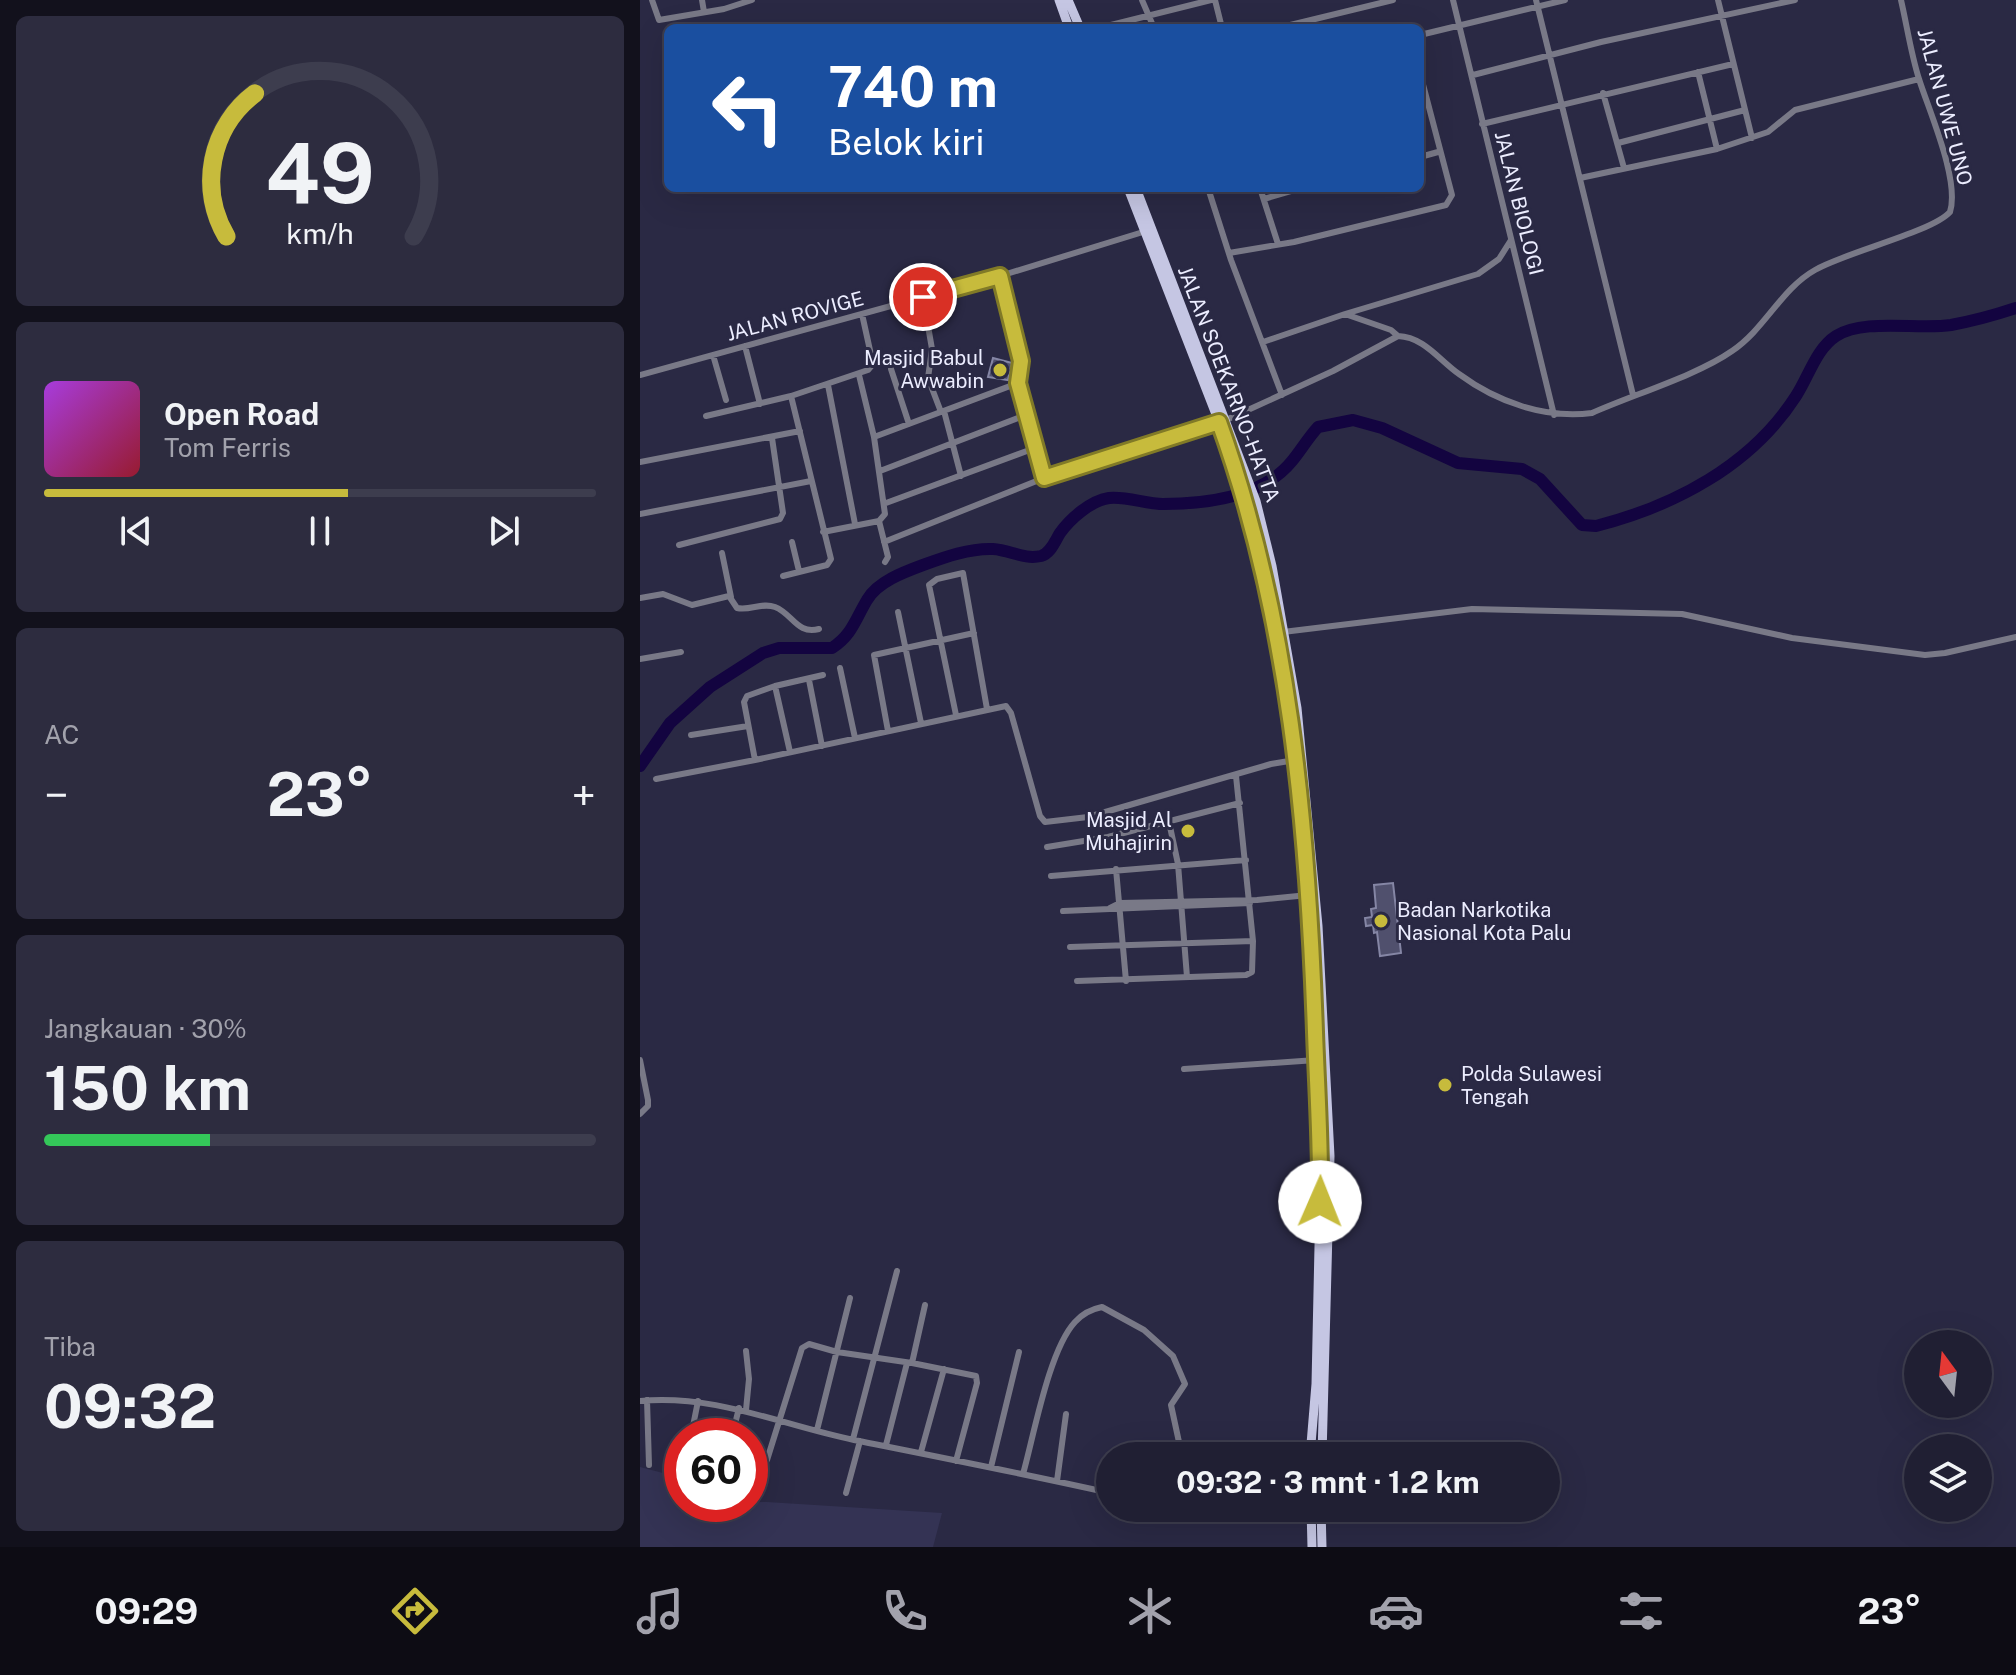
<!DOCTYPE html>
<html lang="id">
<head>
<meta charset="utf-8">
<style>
	body { margin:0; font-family:"Public Sans",sans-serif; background:#2d2c3f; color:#f1f3f6; height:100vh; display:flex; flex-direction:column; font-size:30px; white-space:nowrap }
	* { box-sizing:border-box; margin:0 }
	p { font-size:26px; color:#a2a2ac }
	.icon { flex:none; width:44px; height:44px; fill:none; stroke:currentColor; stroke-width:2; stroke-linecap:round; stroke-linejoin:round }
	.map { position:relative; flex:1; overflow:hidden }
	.drawer { display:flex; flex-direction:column; gap:16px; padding:16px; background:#12111c; width:640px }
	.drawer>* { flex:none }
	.hud { position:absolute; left:24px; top:24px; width:760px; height:168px; border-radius:12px; box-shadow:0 8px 32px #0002,0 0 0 2px #3d3d4e; background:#1a4fa0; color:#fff; overflow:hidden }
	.needle { width:52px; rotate:345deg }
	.controls { position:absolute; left:1264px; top:1330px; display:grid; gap:16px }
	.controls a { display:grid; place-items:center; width:88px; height:88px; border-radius:50%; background:#201f33; box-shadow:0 8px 32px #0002,0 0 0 2px #3d3d4e; font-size:40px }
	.speed { position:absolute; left:24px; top:1418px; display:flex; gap:16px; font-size:40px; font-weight:700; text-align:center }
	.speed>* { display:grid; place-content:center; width:104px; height:104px; border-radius:50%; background:#201f33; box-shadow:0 8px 32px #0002,0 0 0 2px #3d3d4e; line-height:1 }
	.speed .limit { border:12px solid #d22; background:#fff; color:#111 }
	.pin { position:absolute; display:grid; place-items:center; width:68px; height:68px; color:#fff; margin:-34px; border:4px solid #fff; border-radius:50%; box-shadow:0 2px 8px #0007 }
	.me { position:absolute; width:88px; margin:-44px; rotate:1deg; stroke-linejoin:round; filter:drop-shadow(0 0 6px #0008) }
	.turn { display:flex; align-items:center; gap:28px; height:168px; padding:0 32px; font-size:36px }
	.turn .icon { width:104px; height:104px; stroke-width:2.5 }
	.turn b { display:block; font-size:56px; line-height:68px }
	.big { font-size:60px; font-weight:700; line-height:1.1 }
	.drawer .tile { flex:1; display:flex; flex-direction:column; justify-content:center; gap:12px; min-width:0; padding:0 28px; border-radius:12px; background:#2d2c3f }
	.drawer .dial { align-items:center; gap:0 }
	.dial svg { height:208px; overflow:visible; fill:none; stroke:#3d3d4e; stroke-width:7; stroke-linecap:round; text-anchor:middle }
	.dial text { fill:#f1f3f6; stroke:none }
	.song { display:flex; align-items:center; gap:24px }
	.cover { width:96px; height:96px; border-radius:12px; background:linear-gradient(135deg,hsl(280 70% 55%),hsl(350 70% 35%)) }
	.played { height:8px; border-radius:4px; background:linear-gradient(90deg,#c7bb3c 55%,#3d3d4e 55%) }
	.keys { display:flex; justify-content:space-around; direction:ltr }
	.heat { display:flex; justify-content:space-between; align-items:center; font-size:44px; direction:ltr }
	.charge { height:12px; border-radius:6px; background:linear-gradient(90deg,#34c759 30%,#3d3d4e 0) }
	.trip { position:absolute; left:456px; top:1442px; width:464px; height:80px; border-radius:40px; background:#201f33; box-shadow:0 8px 32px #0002,0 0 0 2px #3d3d4e; font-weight:700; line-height:80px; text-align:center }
	.menu { display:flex; height:128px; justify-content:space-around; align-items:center; background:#0d0c14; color:#a2a2ac }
	.menu .icon { width:56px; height:56px }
	.menu .selected { color:#c7bb3c }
	.menu b { font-size:36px; color:#f1f3f6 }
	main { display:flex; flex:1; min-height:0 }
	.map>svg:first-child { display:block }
	.built { fill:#343354 }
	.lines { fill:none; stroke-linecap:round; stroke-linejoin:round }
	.river { stroke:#130440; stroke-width:12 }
	.building { fill:#50506d; stroke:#8586a5; stroke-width:2 }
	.minor { stroke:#797987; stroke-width:6 }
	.primary { stroke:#c5c6e3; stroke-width:9 }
	.route-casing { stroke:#817a27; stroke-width:20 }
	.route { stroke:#c7bb3c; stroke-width:14 }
	.poi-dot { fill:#c7bb3c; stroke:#2a2944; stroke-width:3 }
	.labels { text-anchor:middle; stroke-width:6; stroke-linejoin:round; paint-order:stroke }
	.street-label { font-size:20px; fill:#ecedff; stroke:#2a2944 }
	.poi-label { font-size:20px; fill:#ecedff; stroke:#2a2944; text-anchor:end }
</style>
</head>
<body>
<main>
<section class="drawer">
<div class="tile dial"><svg viewBox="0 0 100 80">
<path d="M14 69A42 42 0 1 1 86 69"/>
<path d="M14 69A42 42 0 0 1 25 14" stroke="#c7bb3c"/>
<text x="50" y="56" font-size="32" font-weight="700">49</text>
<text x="50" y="72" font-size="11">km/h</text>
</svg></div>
<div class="tile">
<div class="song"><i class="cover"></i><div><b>Open Road</b><p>Tom Ferris</p></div></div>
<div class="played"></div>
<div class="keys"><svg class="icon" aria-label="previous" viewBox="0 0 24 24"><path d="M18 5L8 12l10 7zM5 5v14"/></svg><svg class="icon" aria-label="pause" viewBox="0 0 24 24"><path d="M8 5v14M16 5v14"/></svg><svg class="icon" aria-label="next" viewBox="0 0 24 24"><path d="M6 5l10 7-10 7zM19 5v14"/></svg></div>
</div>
<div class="tile"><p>AC</p>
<div class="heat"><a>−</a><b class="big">23°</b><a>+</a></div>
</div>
<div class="tile"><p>Jangkauan · 30%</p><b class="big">150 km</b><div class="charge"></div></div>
<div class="tile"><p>Tiba</p><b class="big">09:32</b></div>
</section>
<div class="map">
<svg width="1376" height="1547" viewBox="0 0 1376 1547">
	<rect width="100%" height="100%" fill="#2a2944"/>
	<!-- built -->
	<path class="built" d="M0 1467 42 1478V1504L127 1502 302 1513 293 1547H0Z"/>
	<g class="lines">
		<!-- river -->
		<path class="river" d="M0 766 30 723 70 687 123 653 139 648H192C212 635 215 620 227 600 237 582 264 572 283 565 305 557 330 548 353 549 370 550 384 560 401 556 411 553 415 541 420 533 430 519 450 501 469 498 486 496 506 504 523 504 566 504 623 497 652 461 661 450 668 438 678 427L713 420 742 428 818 463 882 469 900 479 942 525 956 526C1034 506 1111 466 1156 396 1169 376 1176 349 1196 336 1224 318 1278 330 1311 325 1333 321 1355 315 1376 308"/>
	</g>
	<!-- building -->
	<path class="building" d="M353 358 372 363 368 380 348 377Z
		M753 883 761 953 740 956 737 932 734 933 733 925 726 926 725 918 732 917 731 909 736 908 734 885Z"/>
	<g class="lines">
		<!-- minor -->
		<path class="minor" d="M12 0 19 20 84 9 112 0
			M62 0 64 12
			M502 0 514 28
			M575 0 582 28
			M813 0 914 415
			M896 0 993 395
			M1078 0 1112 138
			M459 28 571 0
			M638 28 753 0
			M780 35 925 0
			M1058 72 1077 149
			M833 75 961 42 1155 0
			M963 93 984 168
			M842 124 1093 64
			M978 143 1105 110
			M780 157 798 152
			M940 178 1077 149 1128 132 1155 110 1279 79
			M568 188 591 260 642 395
			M620 188 638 244
			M624 199 661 188
			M589 253 654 242 806 205 812 195 780 73
			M360 276 381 361 378 383
			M283 297 292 349 288 378 301 412
			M705 314 838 274 859 259 871 240
			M623 342 705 314 751 330 758 336
			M105 346 120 404
			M73 355 86 400
			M251 369 269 424
			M0 375 360 276 503 232
			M188 385 215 524
			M304 411 321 476
			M66 416 151 396 228 370 233 364 222 314
			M586 420 693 371 758 336C784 337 799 360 819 374 857 402 905 419 952 413 992 395 1058 375 1092 351 1125 329 1141 289 1175 270 1206 252 1292 232 1310 212 1320 180 1289 111 1279 79 1271 54 1267 26 1261 0
			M234 437 378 383 404 478
			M0 462 160 431
			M240 471 386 415
			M246 503 395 448
			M0 514 171 481
			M239 521 248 557 245 562
			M183 532 239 521 245 514 234 437 219 375
			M152 542 159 571
			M244 542 404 478 579 422
			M39 545 140 519 143 513 132 438
			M82 553 91 597
			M143 576 187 565 191 559 151 396
			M0 598 23 594 52 605 89 596 97 608C110 611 122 602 135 607 153 614 157 635 179 629
			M258 612 281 723
			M643 632 832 609 1042 614 1152 638 1285 655 1305 653 1376 637
			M0 659 41 652
			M200 668 215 738
			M183 675 135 686 107 696 104 702 115 760 366 706 371 713 400 816 405 822 448 817 631 764 655 760
			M169 680 182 746
			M135 686 150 752
			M316 715 289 585 297 579 323 573 347 709
			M248 731 234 655 334 633
			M51 735 108 726
			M16 779 115 760
			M529 822 538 864 547 977
			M407 847 468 837 600 803
			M476 869 486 981
			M411 876 606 860
			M470 908 480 903 617 900 668 895
			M423 911 610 903
			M430 947 613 941
			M437 981 606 975 612 972 613 941 596 776
			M0 1060 8 1100V1106L0 1114
			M544 1069 676 1060
			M106 1351 109 1379 106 1410
			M272 1363 285 1305
			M7 1400 9 1465
			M0 1401C76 1394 141 1425 214 1440 299 1457 385 1474 470 1493
			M177 1430 210 1298
			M51 1436 58 1401
			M92 1436 99 1408
			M213 1439 257 1271
			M246 1445 267 1363
			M281 1452 304 1369
			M127 1460 162 1348 169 1344 197 1352 272 1363 336 1376 337 1383 316 1461
			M351 1467 379 1352
			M383 1474C394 1435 409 1350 435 1322 443 1313 452 1309 462 1307L504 1330 533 1356 545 1384 531 1405 542 1456
			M417 1481 426 1414
			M206 1493 220 1441
			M620 1508 623 1515 671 1520"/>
		<!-- primary -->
		<path class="primary" d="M419 0 429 28
			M428 0 440 28
			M488 188 579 422 608 505 625 576 652 733 668 895 681 1155 676 1384 670 1456
			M496 188 616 501 632 566 657 708 678 926 690 1156 682 1456
			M671 1508 672 1547
			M681 1508 682 1547"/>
	</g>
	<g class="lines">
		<!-- route casing -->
		<g class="route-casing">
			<path id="route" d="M283 297 360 276 381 361 378 383 404 478 579 422C649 616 668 826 675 1032 677 1089 681 1145 680 1202"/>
		</g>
		<!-- route -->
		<use href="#route" class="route"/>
	</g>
	<!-- markers -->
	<g class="poi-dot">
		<circle cx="360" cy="370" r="8"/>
		<circle cx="548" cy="831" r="8"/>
		<circle cx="741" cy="921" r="8"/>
		<circle cx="805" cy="1085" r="8"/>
	</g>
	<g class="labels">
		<!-- street labels -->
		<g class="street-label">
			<text transform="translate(1305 107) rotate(75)" y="7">JALAN UWE UNO</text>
			<text transform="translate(879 203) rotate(76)" y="7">JALAN BIOLOGI</text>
			<text transform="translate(155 316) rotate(-15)" y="7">JALAN ROVIGE</text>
			<text transform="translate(589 384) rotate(69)" y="7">JALAN SOEKARNO-HATTA</text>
		</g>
		<!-- poi labels -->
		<g class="poi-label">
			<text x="344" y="365">Masjid Babul<tspan x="344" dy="23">Awwabin</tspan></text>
			<text x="532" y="827">Masjid Al<tspan x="532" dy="23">Muhajirin</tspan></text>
			<text x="757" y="917" text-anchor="start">Badan Narkotika<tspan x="757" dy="23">Nasional Kota Palu</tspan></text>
			<text x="821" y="1081" text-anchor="start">Polda Sulawesi<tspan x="821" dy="23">Tengah</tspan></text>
		</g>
	</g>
</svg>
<div class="controls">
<a><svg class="needle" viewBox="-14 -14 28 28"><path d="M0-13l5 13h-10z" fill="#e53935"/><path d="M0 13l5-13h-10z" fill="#a2a2ac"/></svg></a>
<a><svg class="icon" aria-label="layers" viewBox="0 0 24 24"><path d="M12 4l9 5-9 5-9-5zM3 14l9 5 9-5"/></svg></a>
</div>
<div class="speed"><div class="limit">60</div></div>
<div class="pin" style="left:283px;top:297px;background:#d93025"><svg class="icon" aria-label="arrive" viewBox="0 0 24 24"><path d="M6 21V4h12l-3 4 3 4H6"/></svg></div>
<svg class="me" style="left:680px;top:1202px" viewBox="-20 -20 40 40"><circle r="19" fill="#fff"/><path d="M0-13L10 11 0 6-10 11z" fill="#c7bb3c"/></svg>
<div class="trip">09:32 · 3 mnt · 1.2 km</div>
<div class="hud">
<div class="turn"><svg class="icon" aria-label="left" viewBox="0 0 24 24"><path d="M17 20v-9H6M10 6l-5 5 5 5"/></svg><div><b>740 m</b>Belok kiri</div></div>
</div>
</div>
</main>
<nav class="menu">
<b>09:29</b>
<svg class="icon selected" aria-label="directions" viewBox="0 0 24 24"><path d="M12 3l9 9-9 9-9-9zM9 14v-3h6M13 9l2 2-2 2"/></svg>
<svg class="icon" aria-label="music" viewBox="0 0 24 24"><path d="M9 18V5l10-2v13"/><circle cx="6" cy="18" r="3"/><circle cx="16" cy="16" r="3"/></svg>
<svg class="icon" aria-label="phone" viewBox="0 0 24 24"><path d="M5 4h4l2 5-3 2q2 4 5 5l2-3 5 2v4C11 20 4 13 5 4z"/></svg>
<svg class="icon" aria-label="climate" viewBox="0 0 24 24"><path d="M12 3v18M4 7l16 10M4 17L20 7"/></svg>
<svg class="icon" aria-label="car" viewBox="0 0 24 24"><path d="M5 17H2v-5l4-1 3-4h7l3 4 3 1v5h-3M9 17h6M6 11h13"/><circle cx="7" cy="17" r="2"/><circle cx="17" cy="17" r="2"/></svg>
<svg class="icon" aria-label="filters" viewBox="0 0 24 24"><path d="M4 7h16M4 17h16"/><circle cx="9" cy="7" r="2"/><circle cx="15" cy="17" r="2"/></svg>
<b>23°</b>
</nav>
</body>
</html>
